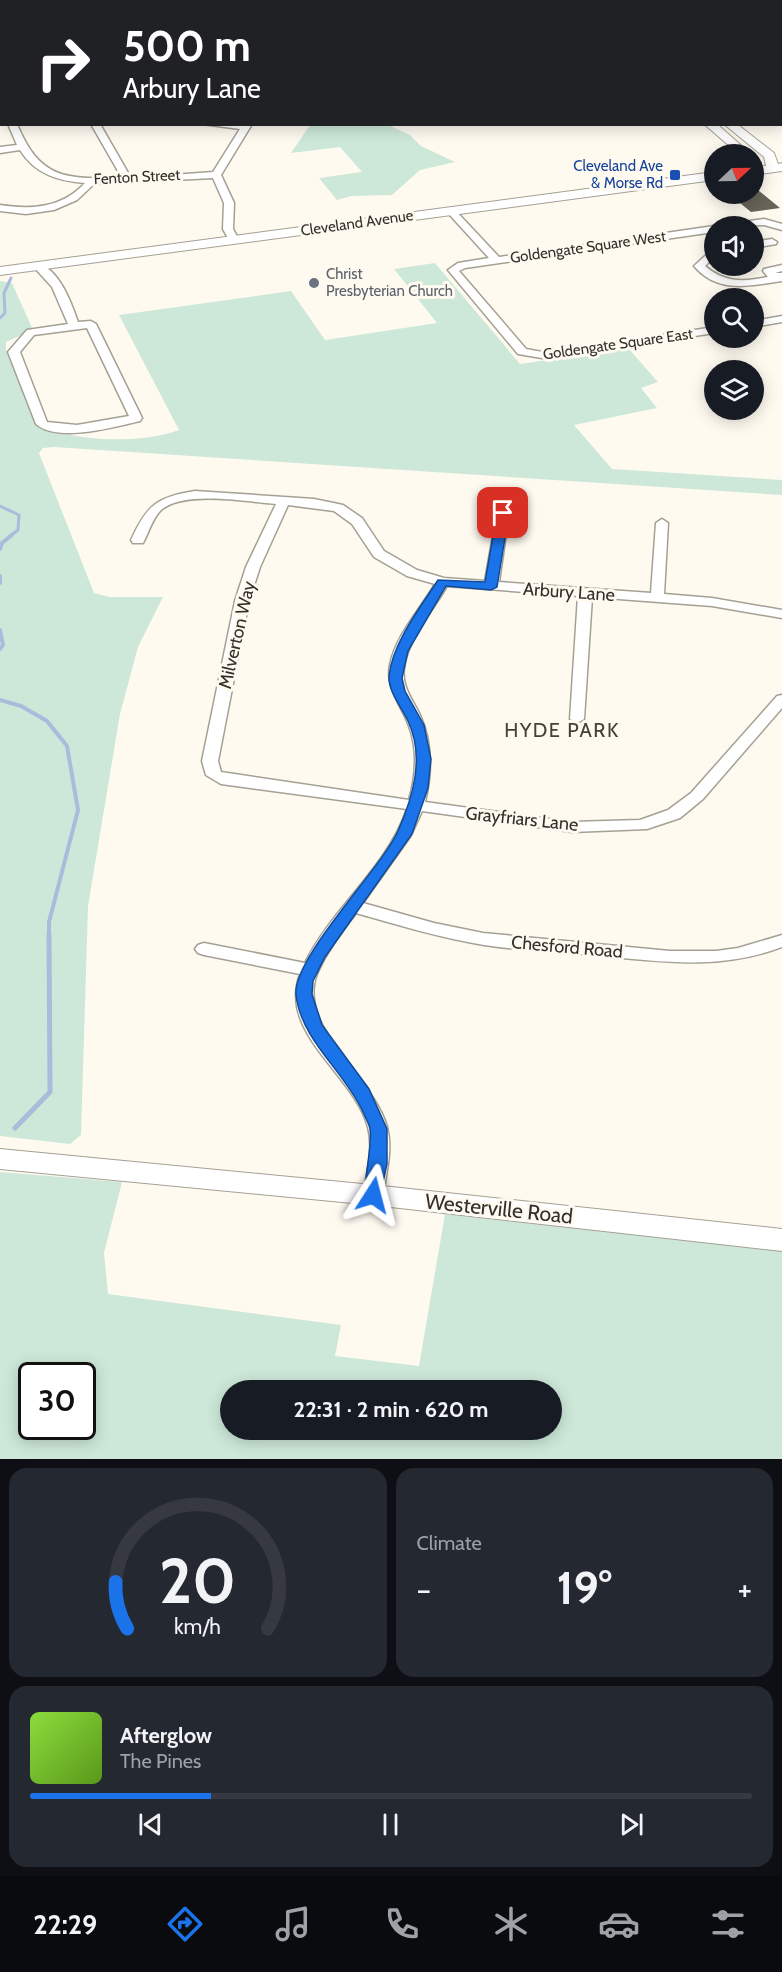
<!DOCTYPE html>
<html lang="en">
<head>
<meta charset="utf-8">
<style>
	body { margin:0; font-family:Cabin,sans-serif; background:#242831; color:#f1f3f6; height:100vh; display:flex; flex-direction:column; font-size:22px; white-space:nowrap }
	* { box-sizing:border-box; margin:0 }
	p { font-size:20px; color:#9ea1a6 }
	.icon { flex:none; width:33px; height:33px; fill:none; stroke:currentColor; stroke-width:2; stroke-linecap:round; stroke-linejoin:round }
	.map { position:relative; height:1459px; overflow:hidden }
	.panel { display:flex; flex-direction:column; gap:9px; padding:9px; background:#0d0f14; flex:1 }
	.panel>* { flex:none }
	.hud { position:absolute; left:0px; top:0px; width:783px; height:126px; box-shadow:0 3px 15px #0003; background:#202124; color:#fff; overflow:hidden }
	.needle { width:39px; rotate:68deg }
	.buttons { position:absolute; left:704px; top:144px; display:grid; gap:12px }
	.buttons a { display:grid; place-items:center; width:60px; height:60px; border-radius:50%; background:#171b24; box-shadow:0 3px 15px #0003; font-size:30px }
	.speed { position:absolute; left:18px; top:1362px; display:flex; gap:12px; font-size:30px; font-weight:700; text-align:center }
	.speed>* { display:grid; place-content:center; width:78px; height:78px; border-radius:50%; background:#171b24; box-shadow:0 3px 15px #0003; line-height:1 }
	.speed .limit { border:3px solid #111; border-radius:9px; background:#fff; color:#111 }
	.pin { position:absolute; display:grid; place-items:center; width:51px; height:51px; color:#fff; margin:-26px; border-radius:12px; box-shadow:0 3px 9px #0006 }
	.me { position:absolute; width:66px; margin:-33px; rotate:9deg; stroke-linejoin:round; filter:drop-shadow(0 0 4px #0008) }
	.turn { display:flex; align-items:center; gap:21px; height:126px; padding:0 24px; font-size:27px }
	.turn .icon { width:78px; height:78px; stroke-width:2.5 }
	.turn b { display:block; font-size:42px; line-height:51px }
	.big { font-size:45px; font-weight:800; line-height:1.1 }
	.panel .widget { flex:1; display:flex; flex-direction:column; justify-content:center; gap:9px; min-width:0; padding:0 21px; border-radius:18px; background:#242831 }
	.panel .dial { align-items:center; gap:0 }
	.dial svg { height:156px; overflow:visible; fill:none; stroke:#363941; stroke-width:7; stroke-linecap:round; text-anchor:middle }
	.dial text { fill:#f1f3f6; stroke:none }
	.song { display:flex; align-items:center; gap:18px }
	.cover { width:72px; height:72px; border-radius:9px; background:linear-gradient(135deg,hsl(90 70% 55%),hsl(90 70% 35%)) }
	.played { height:6px; border-radius:3px; background:linear-gradient(90deg,#1a73e8 25%,#363941 25%) }
	.keys { display:flex; justify-content:space-around; direction:ltr }
	.heat { display:flex; justify-content:space-between; align-items:center; font-size:33px; direction:ltr }
	.panel .tiles { flex:1; display:grid; gap:9px; grid-template-columns:1fr 1fr }
	.widget:last-child { grid-column:span 2 }
	.trip { position:absolute; left:220px; top:1380px; width:342px; height:60px; border-radius:30px; background:#171b24; box-shadow:0 3px 15px #0003; font-weight:800; line-height:60px; text-align:center }
	.tab-bar { display:flex; height:96px; justify-content:space-around; align-items:center; background:#090b0e; color:#9ea1a6 }
	.tab-bar .icon { width:42px; height:42px }
	.tab-bar .current { color:#1a73e8 }
	.tab-bar b { font-size:27px; color:#f1f3f6 }
	.map>svg:first-child { display:block }
	.green { fill:#cde8d9; fill-rule:evenodd }
	.lines { fill:none; stroke-linecap:round; stroke-linejoin:round }
	.stream-far2 { stroke:#a8bddc; stroke-width:3 }
	.stream-far1 { stroke:#a8bddc; stroke-width:4 }
	.stream { stroke:#a8bddc; stroke-width:5 }
	.building { fill:#686358 }
	.minor-casing { stroke:#a5a094; stroke-width:3 }
	.major-casing { stroke:#a5a094; stroke-width:2 }
	.minor { fill:#fff; fill-rule:evenodd }
	.major { fill:#fff; fill-rule:evenodd }
	.route { fill:#1a73e8; stroke:#114b97; stroke-width:1.5 }
	.transit-dot { fill:#1a4fb4; stroke:#fffaf0; stroke-width:2 }
	.worship-dot { fill:#6b7280; stroke:#fffaf0; stroke-width:2 }
	.labels { text-anchor:middle; stroke-width:6; stroke-linejoin:round; paint-order:stroke }
	.far-transit-label { font-size:15px; fill:#164399; stroke:#fffaf0; text-anchor:end }
	.far-street-label { font-size:15px; fill:#32302b; stroke:#fffaf0 }
	.far-worship-label { font-size:15px; fill:#5b616d; stroke:#fffaf0; text-anchor:start }
	.street-label { font-size:18px; fill:#32302b; stroke:#fffaf0 }
	.neighbourhood-label { font-size:20px; letter-spacing:1.5px; fill:#454136; stroke:#fffaf0 }
	.near-street-label { font-size:21px; fill:#32302b; stroke:#fffaf0 }
</style>
</head>
<body>
<div class="map">
<svg width="782" height="1459" viewBox="0 0 782 1459">
	<rect width="100%" height="100%" fill="#fffaf0"/>
	<!-- green -->
	<path class="green" d="M310 125H388L410 135 421 146 455 162 420 170 392 195 351 196 337 200 319 178 362 172 340 147 291 153Z
		M435 263 520 364 628 348 658 382 641 388 657 408 574 425 612 469 782 480V495L54 447 43 448 39 453 94 593 110 597H163L138 647 120 714 88 906 81 1135 70 1144 0 1136V281L12 283 33 330 6 342V350L41 426C77 442 142 444 179 430L119 315 291 291 325 340 437 323 394 269Z
		M0 1172 122 1182 104 1253 108 1294 341 1325 335 1356 419 1366 445 1214 782 1251V1459H0ZM32 1376H82V1426H32ZM552 1390V1430H231V1390Z"/>
	<g class="lines">
		<!-- stream-far2 -->
		<path class="stream-far2" d="M0 318 5 313 4 293 11 278
			M0 506 19 515 18 530 10 536"/>
		<!-- stream-far1 -->
		<path class="stream-far1" d="M0 549 2 543 12 535
			M0 576V583
			M0 630 3 645 0 649
			M0 700 21 706 47 721 67 746 78 810 49 922V935"/>
		<!-- stream -->
		<path class="stream" d="M15 1128 50 1092 49 934"/>
	</g>
	<!-- building -->
	<path class="building" d="M753 186 780 208 751 212 729 194H753Z"/>
	<g class="lines">
		<!-- minor casing -->
		<g class="minor-casing">
			<path id="minor" d="M14 0H22L23 2H15Z
				M88 0H96L97 2H89Z
				M161 0H169L170 2H162Z
				M256 0H264L265 2H257Z
				M524 0H532L533 2H525Z
				M0 16H2V20H0Z
				M0 99 2 100V106H0Z
				M8 124H17C40 180 66 179 122 178L91 124H100L131 178 213 172 240 129 202 124H252L221 175 234 203 233 229 239 240 230 242 223 229 224 203 213 178 94 184 77 200 54 210 26 214 0 211V205C31 210 62 208 85 183 58 181 35 174 20 150L0 153V147L17 145Z
				M451 208 454 209 499 257 714 226H716L714 232 465 268 459 271 526 349 548 353 714 327V333L548 359 518 354 448 270 458 263 489 258 448 213V209Z
				M764 219 782 224V230L764 225 730 226 735 223Z
				M772 239 777 242 776 244 753 248V242Z
				M714 248V257L705 266C725 283 743 282 768 277L763 271 764 269 782 265V271L775 273H782V281C749 286 718 294 694 266Z
				M38 263C60 271 71 302 78 322L91 321 96 324 142 418 140 421C115 427 57 443 36 424L8 352 27 330 68 324 52 287 33 266ZM87 328 129 416 77 425 47 422 20 352 34 335Z
				M782 316V322L753 327V321Z
				M195 491 314 499 343 505 362 518 384 551 417 570 444 578 485 581 497 513 503 509 509 513 499 582 651 593 656 523 662 519 668 523 664 594 712 598 782 610V618L712 606 592 597 584 719 577 723 570 719 578 596 447 586C432 612 408 638 404 668 401 686 413 700 420 715 433 744 432 773 425 802L572 822 640 820 668 810 691 793 777 696 782 695V708L703 799 680 818 647 829 572 832 422 811 410 837 363 903 434 923 483 933 670 951H716L738 948 782 935V947C722 970 664 962 602 956 563 952 523 951 484 945 441 938 398 925 356 913 342 932 326 952 317 974 296 1026 373 1077 387 1127 393 1149 386 1173 383 1195L380 1201 373 1203 366 1201 363 1195C367 1173 374 1149 368 1127 354 1074 278 1034 300 974L204 955 198 953 195 949 198 945 204 943 305 963C332 908 387 868 407 809L221 784 206 775 202 761 235 601 246 567 276 504C247 502 184 490 161 510 152 519 149 532 143 543H133L131 540C147 505 157 497 195 491ZM288 505 334 511 352 524 374 557 407 576 435 584C420 610 396 635 390 665 385 688 402 706 409 726 418 750 416 776 409 800L221 772 218 761 249 601 260 567Z"/>
		</g>
		<!-- major casing -->
		<g class="major-casing">
			<path id="major" d="M560 0H571L572 2H561Z
				M704 124H717L743 147 737 151 733 149Z
				M724 124H737L774 153 778 164 782 163V171L753 175V167L766 166 764 157Z
				M714 172V180L0 275V267Z
				M0 1149 373 1185 782 1229V1251L373 1205 0 1169Z"/>
		</g>
		<!-- minor -->
		<use href="#minor" class="minor"/>
		<!-- major -->
		<use href="#major" class="major"/>
	</g>
	<!-- route -->
	<path class="route" d="M503 509 509 513 497 587 491 590 446 586 408 651 402 678 405 691 424 725 431 759 428 788 412 834 325 957 313 981 312 994 322 1025 369 1089 387 1129V1164L379 1200 373 1202 367 1200C361 1189 373 1147 370 1129 369 1123 365 1117 363 1112 345 1072 301 1040 296 995 292 958 381 869 398 831 413 797 425 757 408 721 402 708 388 691 389 676 392 644 421 606 438 580L485 582 497 513Z"/>
	<!-- markers -->
	<rect class="transit-dot" x="669" y="169" width="12" height="12" rx="3"/>
	<circle class="worship-dot" cx="314" cy="283" r="6"/>
	<g class="labels">
		<!-- far-transit labels -->
		<g class="far-transit-label">
			<text x="663" y="171">Cleveland Ave<tspan x="663" dy="17">&amp; Morse Rd</tspan></text>
		</g>
		<!-- far-street labels -->
		<g class="far-street-label">
			<text transform="translate(137 177) rotate(-3)" y="5">Fenton Street</text>
			<text transform="translate(357 223) rotate(-8)" y="5">Cleveland Avenue</text>
			<text transform="translate(588 247) rotate(-8)" y="5">Goldengate Square West</text>
			<text transform="translate(618 344) rotate(-8)" y="5">Goldengate Square East</text>
		</g>
		<!-- far-worship labels -->
		<g class="far-worship-label">
			<text x="326" y="279">Christ<tspan x="326" dy="17">Presbyterian Church</tspan></text>
		</g>
		<!-- street labels -->
		<g class="street-label">
			<text transform="translate(569 592) rotate(4)" y="6">Arbury Lane</text>
			<text transform="translate(237 635) rotate(-77)" y="6">Milverton Way</text>
			<text transform="translate(522 819) rotate(6)" y="6">Grayfriars Lane</text>
			<text transform="translate(567 947) rotate(5)" y="6">Chesford Road</text>
		</g>
		<!-- neighbourhood labels -->
		<g class="neighbourhood-label">
			<text x="562" y="737">HYDE PARK</text>
		</g>
		<!-- near-street labels -->
		<g class="near-street-label">
			<text transform="translate(499 1209) rotate(6)" y="7">Westerville Road</text>
		</g>
	</g>
</svg>
<div class="buttons">
<a><svg class="needle" viewBox="-14 -14 28 28"><path d="M0-13l5 13h-10z" fill="#e53935"/><path d="M0 13l5-13h-10z" fill="#9ea1a6"/></svg></a>
<a><svg class="icon" aria-label="sound" viewBox="0 0 24 24"><path d="M4 9h4l5-4v14l-5-4H4zM17 9q2 3 0 6"/></svg></a>
<a><svg class="icon" aria-label="search" viewBox="0 0 24 24"><circle cx="10" cy="10" r="6"/><path d="M15 15l6 6"/></svg></a>
<a><svg class="icon" aria-label="layers" viewBox="0 0 24 24"><path d="M12 4l9 5-9 5-9-5zM3 14l9 5 9-5"/></svg></a>
</div>
<div class="speed"><div class="limit">30</div></div>
<div class="pin" style="left:503px;top:513px;background:#d93025"><svg class="icon" aria-label="arrive" viewBox="0 0 24 24"><path d="M6 21V4h12l-3 4 3 4H6"/></svg></div>
<svg class="me" style="left:373px;top:1195px" viewBox="-20 -20 40 40"><path d="M0-17L14 15 0 8-14 15z" fill="#1a73e8" stroke="#fff" stroke-width="4"/></svg>
<div class="trip">22:31 · 2 min · 620 m</div>
<div class="hud">
<div class="turn"><svg class="icon" aria-label="right" viewBox="0 0 24 24"><path d="M7 20v-9h11M14 6l5 5-5 5"/></svg><div><b>500 m</b>Arbury Lane</div></div>
</div>
</div>
<section class="panel">
<div class="tiles">
<div class="widget dial"><svg viewBox="0 0 100 80">
<path d="M14 69A42 42 0 1 1 86 69"/>
<path d="M14 69A42 42 0 0 1 8 45" stroke="#1a73e8"/>
<text x="50" y="56" font-size="32" font-weight="700">20</text>
<text x="50" y="72" font-size="11">km/h</text>
</svg></div>
<div class="widget"><p>Climate</p>
<div class="heat"><a>−</a><b class="big">19°</b><a>+</a></div>
</div>
<div class="widget">
<div class="song"><i class="cover"></i><div><b>Afterglow</b><p>The Pines</p></div></div>
<div class="played"></div>
<div class="keys"><svg class="icon" aria-label="previous" viewBox="0 0 24 24"><path d="M18 5L8 12l10 7zM5 5v14"/></svg><svg class="icon" aria-label="pause" viewBox="0 0 24 24"><path d="M8 5v14M16 5v14"/></svg><svg class="icon" aria-label="next" viewBox="0 0 24 24"><path d="M6 5l10 7-10 7zM19 5v14"/></svg></div>
</div>
</div>
</section>
<nav class="tab-bar">
<b>22:29</b>
<svg class="icon current" aria-label="directions" viewBox="0 0 24 24"><path d="M12 3l9 9-9 9-9-9zM9 14v-3h6M13 9l2 2-2 2"/></svg>
<svg class="icon" aria-label="music" viewBox="0 0 24 24"><path d="M9 18V5l10-2v13"/><circle cx="6" cy="18" r="3"/><circle cx="16" cy="16" r="3"/></svg>
<svg class="icon" aria-label="phone" viewBox="0 0 24 24"><path d="M5 4h4l2 5-3 2q2 4 5 5l2-3 5 2v4C11 20 4 13 5 4z"/></svg>
<svg class="icon" aria-label="climate" viewBox="0 0 24 24"><path d="M12 3v18M4 7l16 10M4 17L20 7"/></svg>
<svg class="icon" aria-label="car" viewBox="0 0 24 24"><path d="M5 17H2v-5l4-1 3-4h7l3 4 3 1v5h-3M9 17h6M6 11h13"/><circle cx="7" cy="17" r="2"/><circle cx="17" cy="17" r="2"/></svg>
<svg class="icon" aria-label="filters" viewBox="0 0 24 24"><path d="M4 7h16M4 17h16"/><circle cx="9" cy="7" r="2"/><circle cx="15" cy="17" r="2"/></svg>
</nav>
</body>
</html>
